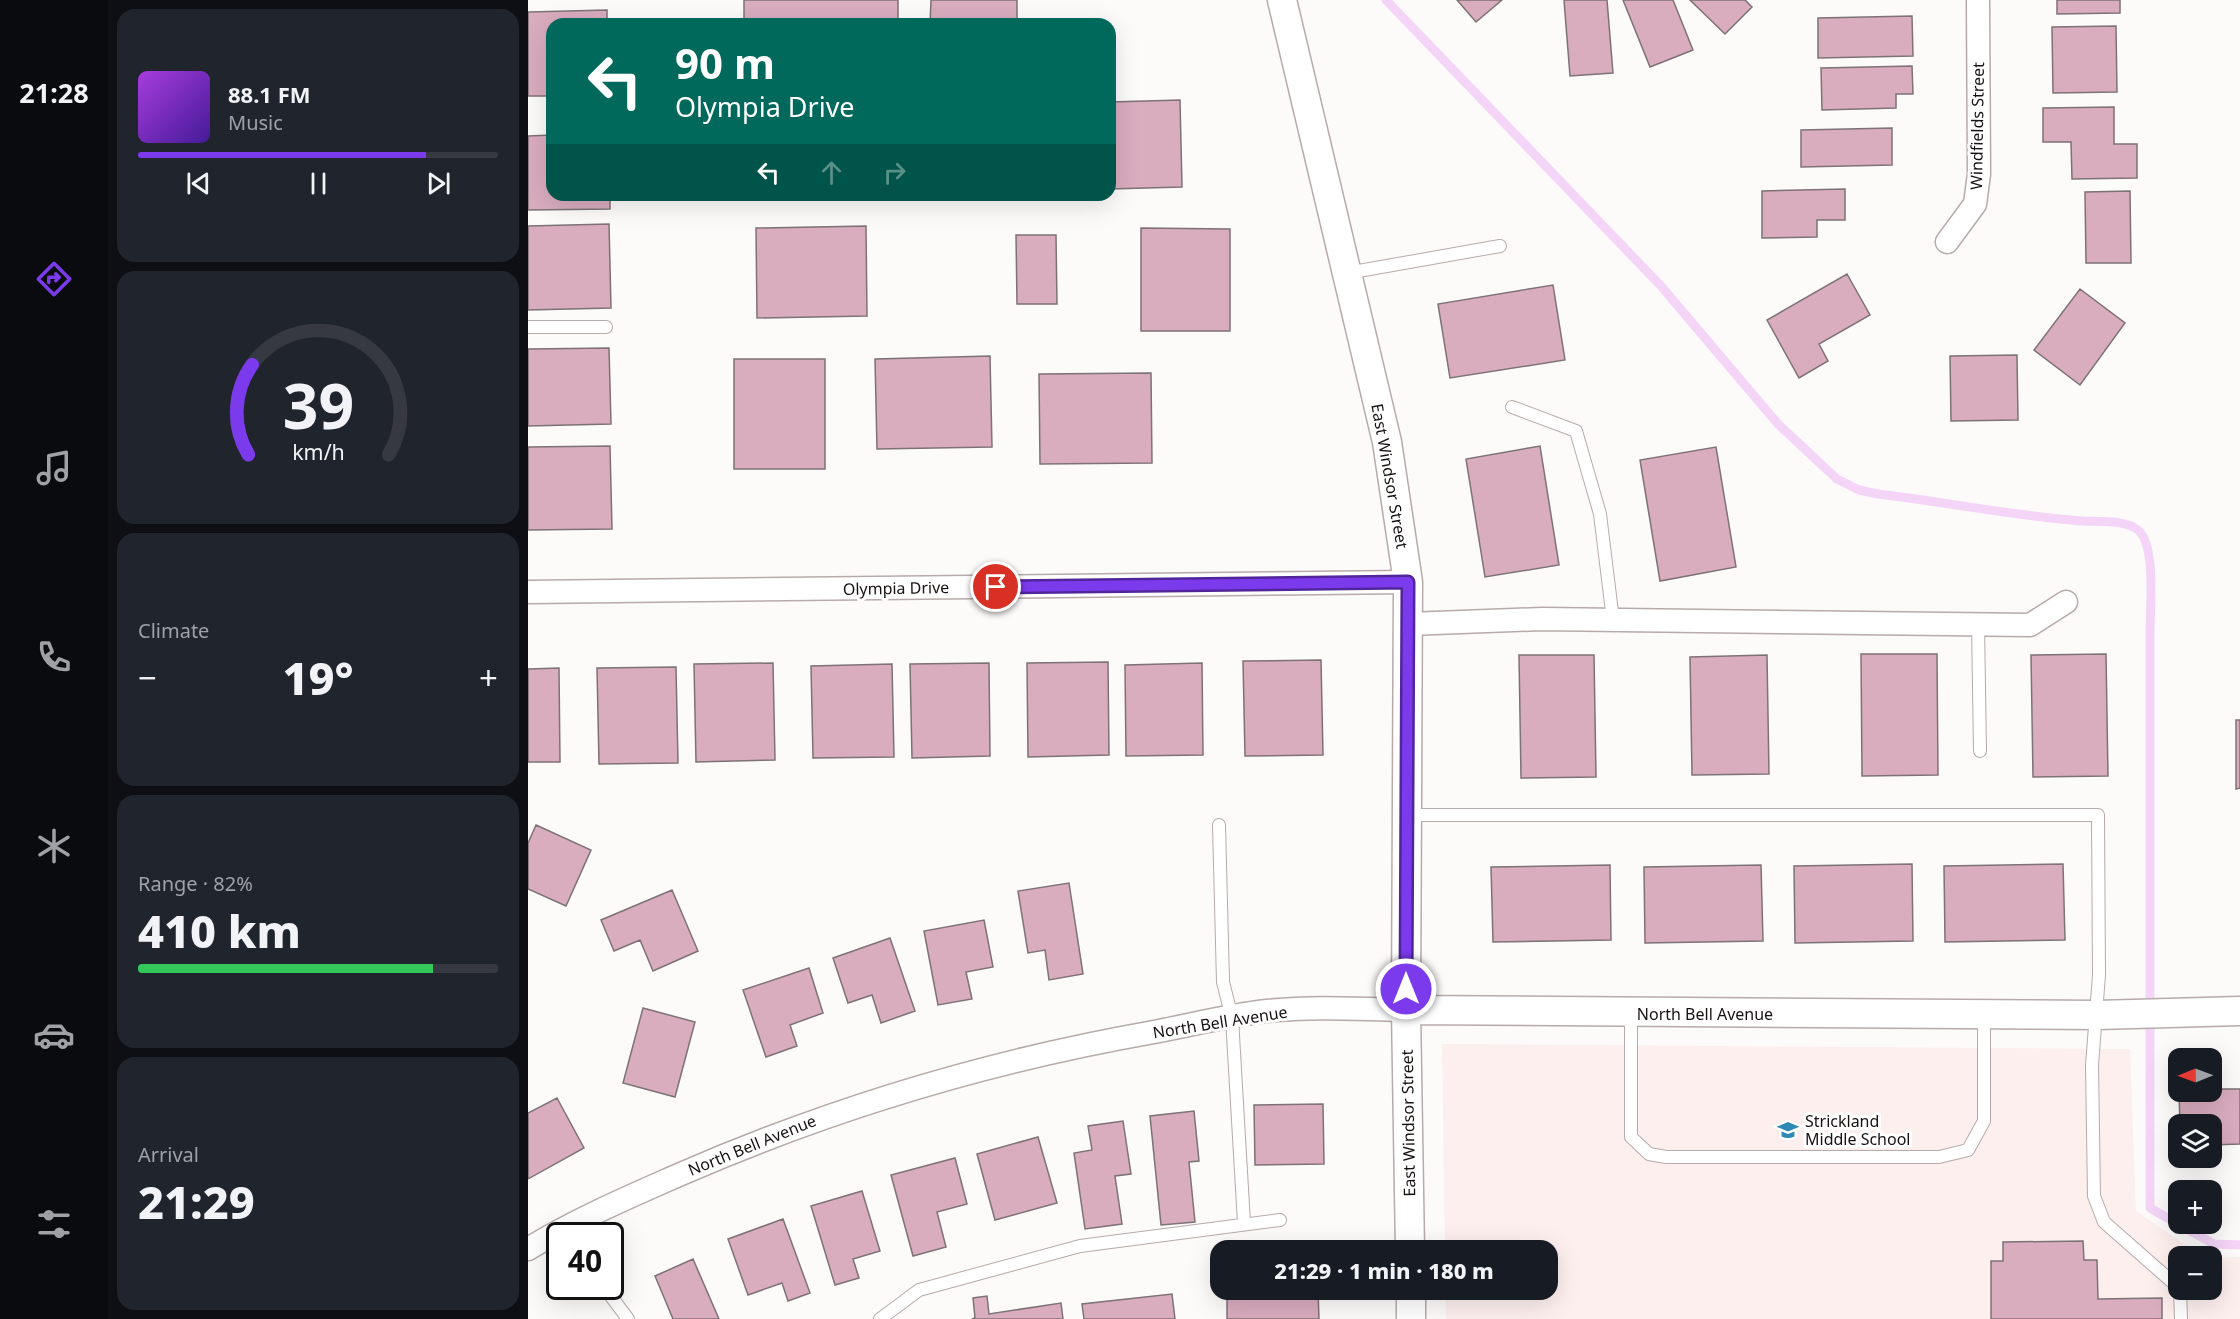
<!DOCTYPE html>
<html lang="en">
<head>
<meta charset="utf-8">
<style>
	body { margin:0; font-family:"Noto Sans",sans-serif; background:#20242c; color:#f1f3f6; height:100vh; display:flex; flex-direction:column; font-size:22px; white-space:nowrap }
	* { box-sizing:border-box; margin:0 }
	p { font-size:20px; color:#9ea1a6 }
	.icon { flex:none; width:33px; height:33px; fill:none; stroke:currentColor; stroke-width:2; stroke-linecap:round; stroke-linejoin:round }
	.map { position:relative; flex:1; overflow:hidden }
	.side { display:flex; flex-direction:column; gap:9px; padding:9px; background:#0d0f14; width:420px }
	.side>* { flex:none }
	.guide { position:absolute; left:18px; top:18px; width:570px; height:183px; border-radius:18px; box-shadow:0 6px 24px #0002; background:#00695c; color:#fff; overflow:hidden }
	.needle { width:39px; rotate:269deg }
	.controls { position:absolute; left:1640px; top:1048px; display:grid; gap:12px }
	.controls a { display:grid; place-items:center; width:54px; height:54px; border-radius:12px; background:#171b24; box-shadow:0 6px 24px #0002; font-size:30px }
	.speed { position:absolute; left:18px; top:1222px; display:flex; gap:12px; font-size:30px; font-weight:700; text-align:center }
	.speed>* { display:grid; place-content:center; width:78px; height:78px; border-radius:50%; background:#171b24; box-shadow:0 6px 24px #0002; line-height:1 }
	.speed .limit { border:3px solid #111; border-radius:9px; background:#fff; color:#111 }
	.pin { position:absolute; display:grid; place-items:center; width:51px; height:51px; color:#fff; margin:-26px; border:3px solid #fff; border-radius:50%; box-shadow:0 2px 6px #0007 }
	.me { position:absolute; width:66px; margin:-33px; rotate:0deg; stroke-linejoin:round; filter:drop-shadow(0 0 4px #0008) }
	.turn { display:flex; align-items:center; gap:21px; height:126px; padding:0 30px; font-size:27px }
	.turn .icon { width:78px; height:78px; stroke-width:2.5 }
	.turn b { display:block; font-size:42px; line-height:51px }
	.lanes { display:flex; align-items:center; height:57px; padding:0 30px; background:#0003; justify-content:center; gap:30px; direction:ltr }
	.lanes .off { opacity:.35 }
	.big { font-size:45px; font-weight:800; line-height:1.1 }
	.side .tile { flex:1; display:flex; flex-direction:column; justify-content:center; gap:9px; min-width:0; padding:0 21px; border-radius:18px; background:#20242c }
	.side .dial { align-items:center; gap:0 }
	.dial svg { height:156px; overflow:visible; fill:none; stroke:#363941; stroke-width:7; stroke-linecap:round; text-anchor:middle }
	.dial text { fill:#f1f3f6; stroke:none }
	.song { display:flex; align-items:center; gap:18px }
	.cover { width:72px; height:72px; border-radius:9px; background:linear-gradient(135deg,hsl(280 70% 55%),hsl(260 70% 35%)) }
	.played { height:6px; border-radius:3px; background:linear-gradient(90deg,#7c3aed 80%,#363941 80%) }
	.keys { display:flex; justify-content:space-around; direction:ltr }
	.heat { display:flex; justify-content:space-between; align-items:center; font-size:33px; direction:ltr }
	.charge { height:9px; border-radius:4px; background:linear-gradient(90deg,#34c759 82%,#363941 0) }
	.trip { position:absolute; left:682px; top:1240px; width:348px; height:60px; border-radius:18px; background:#171b24; box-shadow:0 6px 24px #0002; font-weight:800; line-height:60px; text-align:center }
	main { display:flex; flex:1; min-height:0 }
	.dock { display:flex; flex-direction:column; width:108px; justify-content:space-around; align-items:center; background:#090b0e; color:#9ea1a6 }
	.dock .icon { width:42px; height:42px }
	.dock .active { color:#7c3aed }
	.dock b { font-size:27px; color:#f1f3f6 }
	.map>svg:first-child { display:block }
	.built { fill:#fcefee }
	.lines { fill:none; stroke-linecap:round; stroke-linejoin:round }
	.stream { stroke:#f4d5f8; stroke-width:9 }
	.building { fill:#d9acbe; stroke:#7d7276; stroke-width:1.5 }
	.service-casing { stroke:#b7aaaa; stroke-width:14 }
	.minor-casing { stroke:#b7aaaa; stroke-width:25 }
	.tertiary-casing { stroke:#b7aaaa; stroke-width:31 }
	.service { stroke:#fff; stroke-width:12 }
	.minor { stroke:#fff; stroke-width:22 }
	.tertiary { stroke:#fff; stroke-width:28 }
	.route-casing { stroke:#51269a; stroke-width:15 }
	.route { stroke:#7c3aed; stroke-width:10 }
	.labels { text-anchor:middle; stroke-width:6; stroke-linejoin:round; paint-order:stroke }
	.street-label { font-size:16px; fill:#171212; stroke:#fff }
	.poi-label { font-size:16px; fill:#171212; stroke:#fff; text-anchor:start }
</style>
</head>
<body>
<main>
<nav class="dock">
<b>21:28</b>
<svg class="icon active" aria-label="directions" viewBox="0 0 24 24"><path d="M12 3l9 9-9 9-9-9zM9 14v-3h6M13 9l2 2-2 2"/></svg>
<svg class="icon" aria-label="music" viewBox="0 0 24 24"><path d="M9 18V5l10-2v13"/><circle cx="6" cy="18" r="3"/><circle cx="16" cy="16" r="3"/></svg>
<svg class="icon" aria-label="phone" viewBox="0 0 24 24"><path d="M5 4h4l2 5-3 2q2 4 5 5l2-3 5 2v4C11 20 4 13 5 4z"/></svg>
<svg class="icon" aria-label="climate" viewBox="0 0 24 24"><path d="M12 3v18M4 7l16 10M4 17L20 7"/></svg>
<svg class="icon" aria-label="car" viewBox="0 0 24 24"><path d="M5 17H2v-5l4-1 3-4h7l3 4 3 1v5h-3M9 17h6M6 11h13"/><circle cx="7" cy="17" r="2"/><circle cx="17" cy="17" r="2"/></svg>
<svg class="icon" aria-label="filters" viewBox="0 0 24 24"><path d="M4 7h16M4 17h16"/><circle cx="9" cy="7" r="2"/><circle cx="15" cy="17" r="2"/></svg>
</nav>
<section class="side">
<div class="tile">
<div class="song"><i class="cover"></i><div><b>88.1 FM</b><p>Music</p></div></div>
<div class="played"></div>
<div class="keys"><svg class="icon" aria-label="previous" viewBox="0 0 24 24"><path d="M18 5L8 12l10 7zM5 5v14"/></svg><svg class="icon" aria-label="pause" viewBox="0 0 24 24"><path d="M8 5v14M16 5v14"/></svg><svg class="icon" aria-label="next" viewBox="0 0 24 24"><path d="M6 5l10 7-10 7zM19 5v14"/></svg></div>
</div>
<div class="tile dial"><svg viewBox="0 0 100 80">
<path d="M14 69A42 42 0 1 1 86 69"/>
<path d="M14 69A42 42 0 0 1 16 23" stroke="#7c3aed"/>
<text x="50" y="56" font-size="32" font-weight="700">39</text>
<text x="50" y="72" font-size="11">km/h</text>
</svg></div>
<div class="tile"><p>Climate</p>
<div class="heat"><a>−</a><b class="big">19°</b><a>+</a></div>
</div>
<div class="tile"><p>Range · 82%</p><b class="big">410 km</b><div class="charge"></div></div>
<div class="tile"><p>Arrival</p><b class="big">21:29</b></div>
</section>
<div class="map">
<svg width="1712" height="1319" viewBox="0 0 1712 1319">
	<rect width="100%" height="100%" fill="#fdfbfa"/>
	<!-- built -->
	<path class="built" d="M914 1044 1602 1049 1608 1211 1675 1257H1650V1290H1683V1258L1712 1257V1319H918L917 1290H1020V1251H917Z"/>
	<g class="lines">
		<!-- stream -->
		<path class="stream" d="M858 0 1133 286 1250 424 1309 479 1331 490 1350 494C1418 502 1486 516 1553 521 1570 522 1598 519 1611 531 1628 546 1622 611 1622 633V1208L1650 1224
			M1650 1224 1686 1244 1712 1245"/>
	</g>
	<!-- building -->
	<path class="building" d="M216 0H370V24H216Z
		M403 0H489V24H402Z
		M929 0H974L948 22Z
		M1036 0H1079L1085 73 1042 76Z
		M1095 0H1145L1165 50 1122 67Z
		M1162 0H1217L1224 7 1197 34Z
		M1529 0H1592V13L1529 14Z
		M79 10V24H24V96H0V12Z
		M1384 16 1385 56 1290 58V18Z
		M1588 26 1589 92 1525 93 1524 27Z
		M1384 66 1385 94H1368V108L1294 110 1293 68Z
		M652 100 654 187 582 189V102Z
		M1586 107V144H1609V178L1544 179 1543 142H1515V108Z
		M1364 128V165L1273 167V130Z
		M24 135V195H82V209L0 210V136Z
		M1317 189V220H1289V237L1234 238V191Z
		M1602 191 1603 263H1558L1557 192Z
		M81 224 83 308 0 310V226Z
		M338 226 339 316 229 318 228 228Z
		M613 228 702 229V331H613Z
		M488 235H528L529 304H489Z
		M1319 274 1342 315 1291 344 1300 361 1271 378 1239 320Z
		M1025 285 1037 360 922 378 910 304Z
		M1552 289 1597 323 1552 385 1506 350Z
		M81 348 83 424 0 426V349Z
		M1489 355 1490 420 1423 421 1422 356Z
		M462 356 464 447 349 449 347 359Z
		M206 359H297V469H206Z
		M623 373 624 463 512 464 511 374Z
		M82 446 84 529 0 530V447Z
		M1012 446 1031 565 957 577 938 459Z
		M1188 447 1208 567 1132 581 1112 460Z
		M1333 654H1409L1410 775 1334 776Z
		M1578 654 1580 776 1505 777 1503 655Z
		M991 655H1066L1068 777 993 778Z
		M1239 655 1241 774 1164 775 1162 657Z
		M793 660 795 755 717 756 715 661Z
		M580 662 581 755 500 757 499 663Z
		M245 663 247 760 168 762 166 664Z
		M461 663 462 756 384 758 382 664Z
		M674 663 675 755 598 756 597 665Z
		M364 664 366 757 285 758 283 666Z
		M148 667 150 763 71 764 69 668Z
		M31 668 32 762H0V669Z
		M1708 720H1712V788L1708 789Z
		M8 825 63 850 38 906 0 889V843Z
		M1384 864 1385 941 1267 943 1266 866Z
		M1535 864 1537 940 1417 942 1416 866Z
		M1082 865 1083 940 965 942 963 867Z
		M1233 865 1235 941 1117 943 1116 867Z
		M541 883 555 974 521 980 517 950 500 953 490 891Z
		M144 890 170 951 125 971 112 940 86 951 73 920Z
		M456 920 465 967 438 972 444 999 410 1005 396 931Z
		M362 938 387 1011 353 1023 344 995 320 1003 305 958Z
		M281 968 295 1013 262 1025 269 1046 238 1057 215 990Z
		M115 1008 167 1022 147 1097 95 1083Z
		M1683 1089H1712V1144L1683 1145V1125H1652L1651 1092H1683Z
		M29 1098 56 1148 0 1179V1113Z
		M795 1104 796 1164 727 1165 726 1105Z
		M666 1111 671 1161 661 1162 667 1222 633 1225 622 1116Z
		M595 1121 603 1174 587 1176 594 1224 557 1229 546 1153 564 1150 560 1126Z
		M510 1137 529 1203 467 1220 449 1154Z
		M427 1158 439 1204 409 1212 418 1247 385 1256 363 1175Z
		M334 1191 352 1251 325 1259 331 1278 307 1285 283 1206Z
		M255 1219 282 1293 260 1301 254 1283 220 1295 200 1239Z
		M1555 1241 1556 1260H1569L1570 1299 1634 1298V1319H1463V1261H1475V1242Z
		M165 1259 191 1319H145L127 1276Z
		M699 1290H790L791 1319H699Z
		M644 1294 647 1319H556L554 1304Z
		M459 1296 461 1314 533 1303 535 1319H444L447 1318 445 1298Z"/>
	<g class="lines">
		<!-- service casing -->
		<g class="service-casing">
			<path id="service" d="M819 273 972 246
				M0 327H78
				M984 407 1048 431 1072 514 1085 620
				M1450 624 1452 751
				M878 815H1570L1571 975 1564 1065 1566 1196 1576 1222 1650 1287
				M691 825 695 982 704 1018 716 1223
				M1103 1014V1137L1121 1154 1138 1157H1411L1440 1150 1456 1121V1015
				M76 1287 100 1319
				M1652 1290 1653 1319
				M352 1319 391 1290 552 1246 752 1220"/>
		</g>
		<!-- minor casing -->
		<g class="minor-casing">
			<path id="minor" d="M1419 242 1447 204 1451 174 1450 0
				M0 592 880 582
				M881 624 1014 619 1502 625 1538 602
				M0 1249C49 1219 101 1197 153 1174 307 1107 461 1061 626 1032 663 1025 701 1015 739 1011 785 1006 832 1009 878 1010"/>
		</g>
		<!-- tertiary casing -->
		<g class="tertiary-casing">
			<path id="tertiary" d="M754 0 859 442 880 582 878 1010 882 1251
				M878 1010 1569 1015 1712 1011
				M883 1290V1319"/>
		</g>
		<!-- service -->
		<use href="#service" class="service"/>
		<!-- minor -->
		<use href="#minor" class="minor"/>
		<!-- tertiary -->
		<use href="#tertiary" class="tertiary"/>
	</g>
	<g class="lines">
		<!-- route casing -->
		<g class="route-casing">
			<path id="route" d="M468 587 880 582 878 989"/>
		</g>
		<!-- route -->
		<use href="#route" class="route"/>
	</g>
	<!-- icons -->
	<defs>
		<g id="school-bare" transform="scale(1.62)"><path d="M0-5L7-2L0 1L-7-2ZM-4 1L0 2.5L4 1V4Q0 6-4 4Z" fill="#2e89b7" stroke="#fff" stroke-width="2.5" paint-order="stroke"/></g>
	</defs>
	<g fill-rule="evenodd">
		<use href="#school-bare" x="1260" y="1130"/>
	</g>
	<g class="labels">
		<!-- street labels -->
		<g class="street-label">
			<text transform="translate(1449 126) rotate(-89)" y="6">Windfields Street</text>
			<text transform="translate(862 476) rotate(80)" y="6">East Windsor Street</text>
			<text transform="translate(368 588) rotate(-1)" y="6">Olympia Drive</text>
			<text x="1177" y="1020">North Bell Avenue</text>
			<text transform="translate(692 1022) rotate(-9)" y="6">North Bell Avenue</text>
			<text transform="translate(880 1123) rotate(-91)" y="6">East Windsor Street</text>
			<text transform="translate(224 1145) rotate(-22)" y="6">North Bell Avenue</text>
		</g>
		<!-- poi labels -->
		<g class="poi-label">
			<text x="1277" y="1127">Strickland<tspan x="1277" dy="18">Middle School</tspan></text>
		</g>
	</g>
</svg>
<div class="controls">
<a><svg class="needle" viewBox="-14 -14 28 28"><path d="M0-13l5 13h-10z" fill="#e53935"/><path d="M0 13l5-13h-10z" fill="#9ea1a6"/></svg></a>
<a><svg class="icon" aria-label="layers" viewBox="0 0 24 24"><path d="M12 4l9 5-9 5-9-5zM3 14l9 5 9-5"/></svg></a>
<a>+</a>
<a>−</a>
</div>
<div class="speed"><div class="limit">40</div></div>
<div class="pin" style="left:468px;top:587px;background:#d93025"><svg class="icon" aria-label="arrive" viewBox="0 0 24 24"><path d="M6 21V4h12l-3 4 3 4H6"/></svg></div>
<svg class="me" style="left:878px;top:989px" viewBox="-20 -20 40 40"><circle r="17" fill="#7c3aed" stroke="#fff" stroke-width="3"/><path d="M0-11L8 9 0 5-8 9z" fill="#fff"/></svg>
<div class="trip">21:29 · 1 min · 180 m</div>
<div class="guide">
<div class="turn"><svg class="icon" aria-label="left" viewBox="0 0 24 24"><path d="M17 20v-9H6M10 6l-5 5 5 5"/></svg><div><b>90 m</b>Olympia Drive</div></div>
<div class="lanes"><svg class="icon" aria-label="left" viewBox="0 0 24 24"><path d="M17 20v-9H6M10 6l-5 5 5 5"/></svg><svg class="icon off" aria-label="ahead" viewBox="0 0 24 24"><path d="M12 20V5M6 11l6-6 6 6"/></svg><svg class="icon off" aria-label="right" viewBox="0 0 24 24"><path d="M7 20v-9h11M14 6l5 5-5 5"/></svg></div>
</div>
</div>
</main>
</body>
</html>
